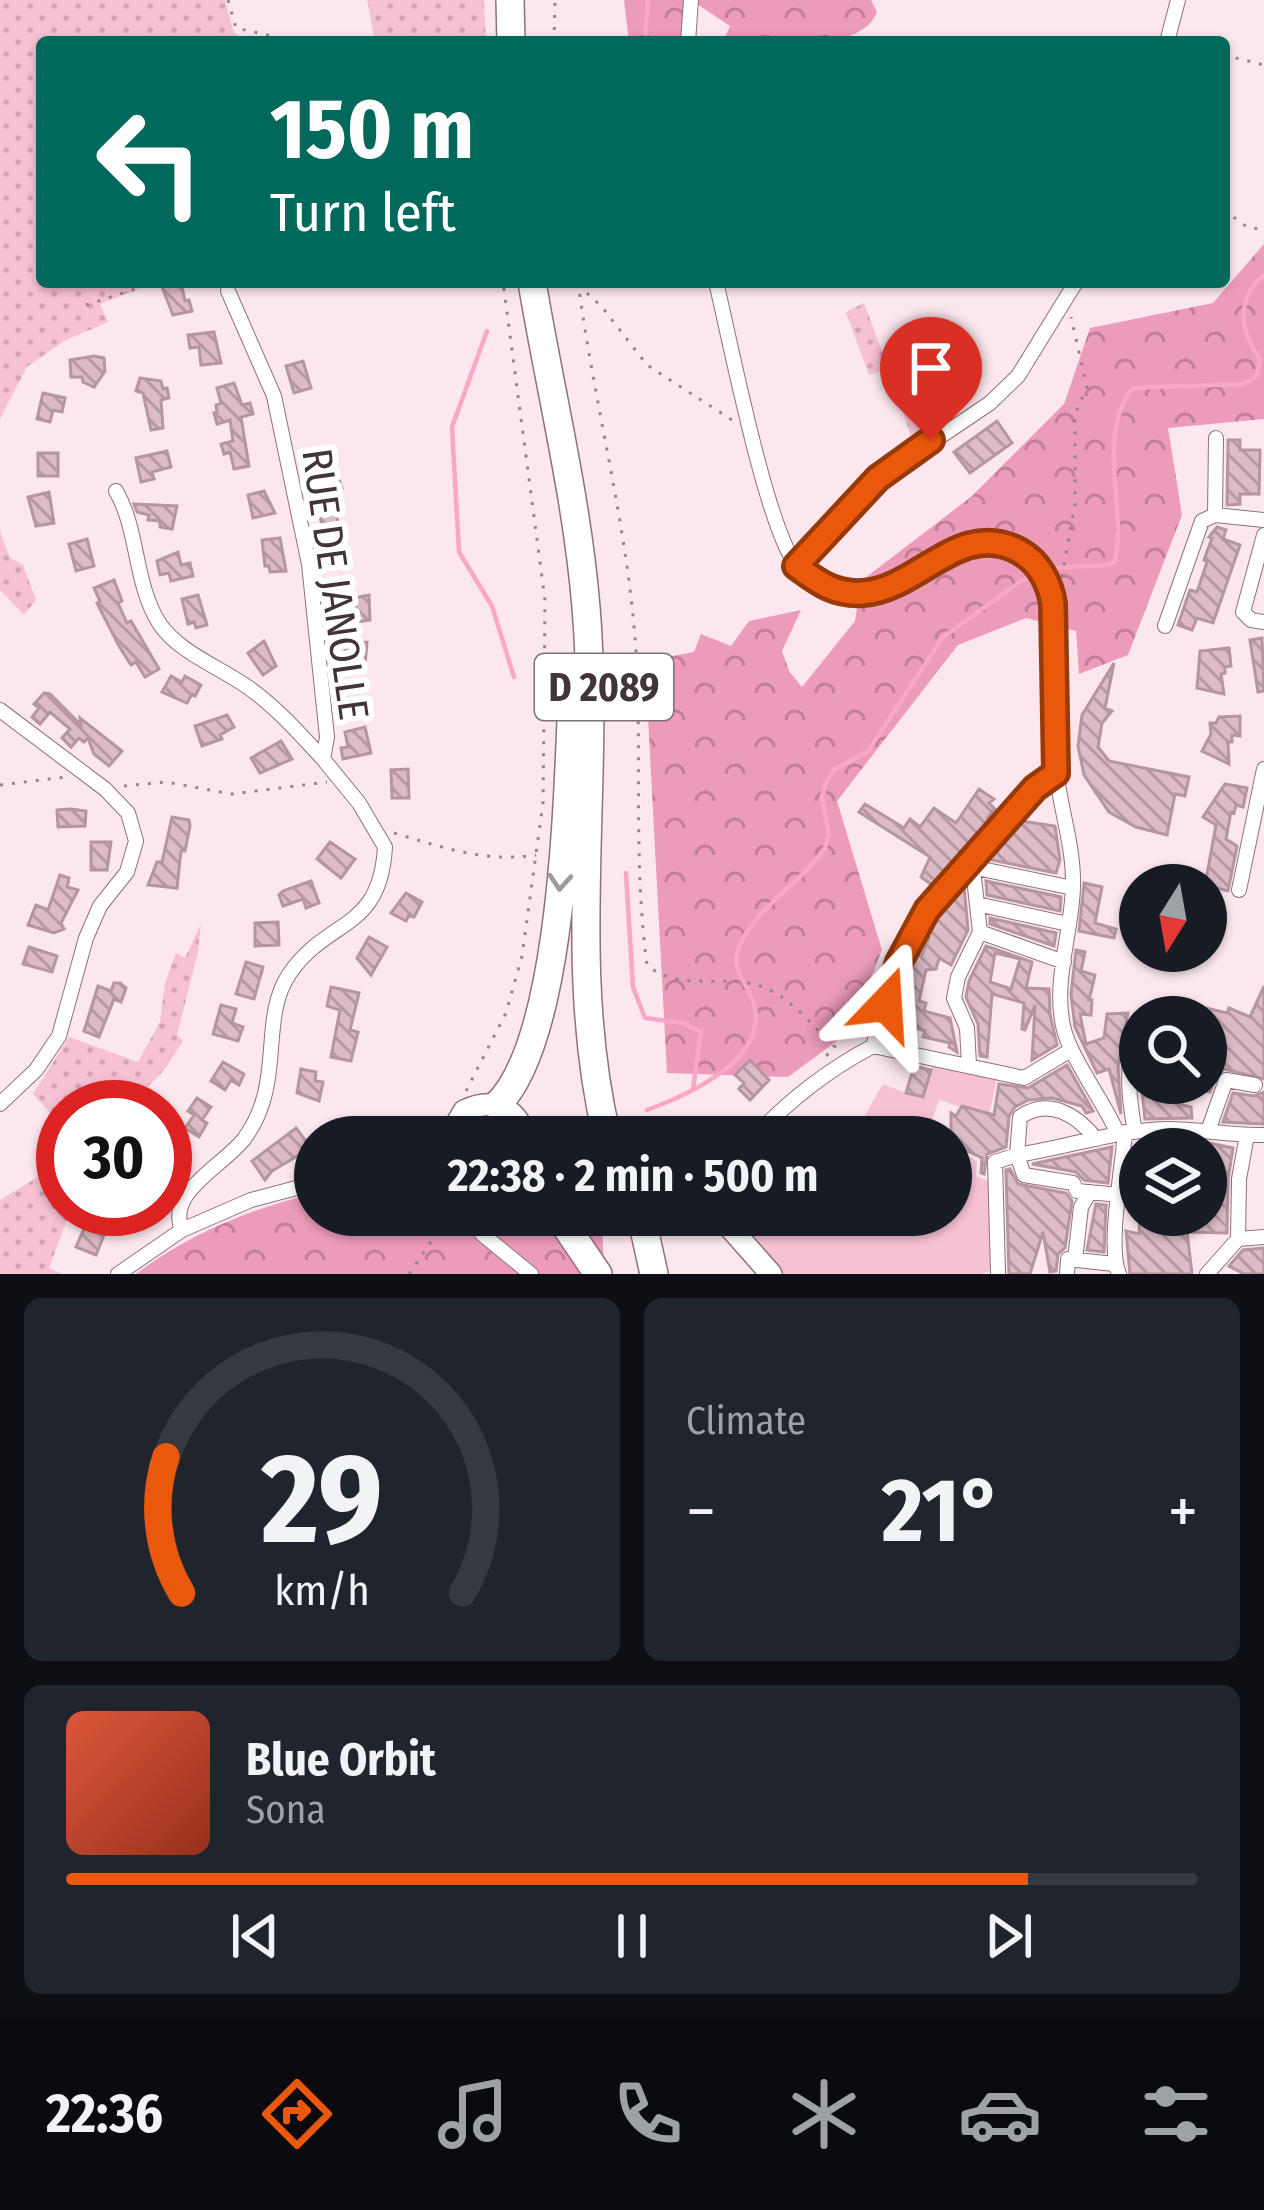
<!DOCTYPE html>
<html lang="en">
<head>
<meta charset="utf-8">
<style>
	body { margin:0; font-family:"Fira Sans Condensed",sans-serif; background:#20242c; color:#f1f3f6; height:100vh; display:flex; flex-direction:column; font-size:45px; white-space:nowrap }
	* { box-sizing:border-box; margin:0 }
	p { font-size:39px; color:#9ea1a6 }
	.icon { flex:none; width:66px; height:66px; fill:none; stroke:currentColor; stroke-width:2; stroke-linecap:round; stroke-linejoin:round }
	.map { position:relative; height:1274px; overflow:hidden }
	.drawer { display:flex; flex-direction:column; gap:24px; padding:24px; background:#0d0f14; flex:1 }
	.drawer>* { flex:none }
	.guide { position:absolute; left:36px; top:36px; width:1194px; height:252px; border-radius:12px; box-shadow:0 3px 9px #0004; background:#00695c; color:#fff; overflow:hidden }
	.needle { width:78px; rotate:191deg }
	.tools { position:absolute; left:1119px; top:864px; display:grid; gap:24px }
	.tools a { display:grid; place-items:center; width:108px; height:108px; border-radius:50%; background:#171b24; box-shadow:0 3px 9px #0004; font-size:60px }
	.speed { position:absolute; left:36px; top:1080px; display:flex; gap:24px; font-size:60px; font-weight:700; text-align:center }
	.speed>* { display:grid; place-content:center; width:156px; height:156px; border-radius:50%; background:#171b24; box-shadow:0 3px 9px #0004; line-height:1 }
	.speed .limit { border:18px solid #d22; background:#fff; color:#111 }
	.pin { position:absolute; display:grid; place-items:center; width:102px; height:102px; color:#fff; margin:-123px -51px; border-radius:50% 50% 50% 0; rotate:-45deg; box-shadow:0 0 12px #0007 }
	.pin .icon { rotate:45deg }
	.me { position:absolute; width:132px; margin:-66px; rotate:20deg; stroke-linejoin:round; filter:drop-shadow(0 0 9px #0008) }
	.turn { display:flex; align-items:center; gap:42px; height:252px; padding:0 36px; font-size:54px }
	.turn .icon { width:156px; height:156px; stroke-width:2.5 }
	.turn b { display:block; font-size:84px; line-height:102px }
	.big { font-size:90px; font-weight:700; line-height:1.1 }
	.drawer .tile { flex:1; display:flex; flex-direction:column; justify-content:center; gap:18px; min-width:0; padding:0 42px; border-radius:18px; background:#20242c }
	.drawer .dial { align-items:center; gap:0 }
	.dial svg { height:312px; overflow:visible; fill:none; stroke:#363941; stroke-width:7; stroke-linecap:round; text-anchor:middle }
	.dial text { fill:#f1f3f6; stroke:none }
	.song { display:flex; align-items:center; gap:36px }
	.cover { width:144px; height:144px; border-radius:18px; background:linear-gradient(135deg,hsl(10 70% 55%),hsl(10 70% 35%)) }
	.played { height:12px; border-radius:6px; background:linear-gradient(90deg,#ea580c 85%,#363941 85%) }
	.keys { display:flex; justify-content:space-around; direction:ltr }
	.heat { display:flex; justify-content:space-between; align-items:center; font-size:66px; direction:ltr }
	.drawer .tiles { flex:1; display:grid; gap:24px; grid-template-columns:1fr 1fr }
	.tile:last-child { grid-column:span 2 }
	.trip { position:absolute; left:294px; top:1116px; width:678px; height:120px; border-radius:60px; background:#171b24; box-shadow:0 3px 9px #0004; font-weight:700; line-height:120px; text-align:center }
	.tabs { display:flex; height:192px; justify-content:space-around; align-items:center; background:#090b0e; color:#9ea1a6 }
	.tabs .icon { width:84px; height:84px }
	.tabs .current { color:#ea580c }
	.tabs b { font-size:54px; color:#f1f3f6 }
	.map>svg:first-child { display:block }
	.grass { fill:url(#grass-dots) }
	.forest { fill:url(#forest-crowns) }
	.garden { fill:#f7c1d5 }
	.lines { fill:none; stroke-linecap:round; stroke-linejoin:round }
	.stream { stroke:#f9a7c7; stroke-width:4.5 }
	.building { fill:url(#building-back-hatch); stroke:#b495a0; stroke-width:3; fill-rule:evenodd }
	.street-casing { stroke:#8e717c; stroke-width:16 }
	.secondary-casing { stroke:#8e717c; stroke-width:24 }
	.highway-casing { stroke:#8e717c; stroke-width:30 }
	.path { stroke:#96858b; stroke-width:3; stroke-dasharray:3 9; stroke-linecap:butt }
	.street { stroke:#fff; stroke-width:14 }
	.secondary { stroke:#fff; stroke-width:21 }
	.highway { stroke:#fff; stroke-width:27 }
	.oneway { stroke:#a09a9c }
	.route-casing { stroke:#983908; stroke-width:30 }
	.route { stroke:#ea580c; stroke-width:21 }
	.labels { text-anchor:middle; stroke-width:12; stroke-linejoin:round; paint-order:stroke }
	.shield { fill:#fff; stroke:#7b7274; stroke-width:3 }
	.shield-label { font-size:39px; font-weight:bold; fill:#423539 }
	.street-label { font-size:42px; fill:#423539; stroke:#fff }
</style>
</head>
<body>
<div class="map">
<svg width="1264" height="1274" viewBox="0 0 1264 1274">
	<defs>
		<pattern id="grass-dots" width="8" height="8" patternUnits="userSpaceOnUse" patternTransform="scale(3)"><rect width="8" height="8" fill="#f7c1d5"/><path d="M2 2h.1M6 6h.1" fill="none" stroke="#d5a6b8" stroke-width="1.8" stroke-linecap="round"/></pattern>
		<pattern id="forest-crowns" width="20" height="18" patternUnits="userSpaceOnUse" patternTransform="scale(3)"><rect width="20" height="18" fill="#ed9bbb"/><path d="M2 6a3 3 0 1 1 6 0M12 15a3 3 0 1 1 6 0" fill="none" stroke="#c27f99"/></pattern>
		<pattern id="building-back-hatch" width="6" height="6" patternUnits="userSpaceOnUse" patternTransform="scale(3)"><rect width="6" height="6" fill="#dcbbc7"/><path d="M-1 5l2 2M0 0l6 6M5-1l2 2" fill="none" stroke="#b499a3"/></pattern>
	</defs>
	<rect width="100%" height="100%" fill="#fce7ee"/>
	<!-- grass -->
	<path class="grass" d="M0 0H225L234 33 251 42H42V282H156L100 304 108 322 64 341 27 367 0 419Z
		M367 0H484L486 42H375Z
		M864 303 888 368 923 353 952 422 914 445 888 369 869 375 846 312Z
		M0 531 10 558 23 565 36 600 24 615 0 590Z
		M201 924 198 952 177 1035 183 1041 165 1069 128 1107H63V1209H71L49 1268 62 1274H0V1200L43 1174 55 1118 33 1094 69 1037 138 1062 160 1022 165 983 176 953 185 958Z"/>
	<!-- forest -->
	<path class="forest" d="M624 0H871L877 12C861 56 762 42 723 42L730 26 697 4 690 42H629Z
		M1264 244V419L1168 428 1182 515 1128 655 1079 674 1076 631 1026 618 958 645 837 801 882 950 849 1032 788 1077 667 1073 645 661 694 652 701 634 731 646 749 621 801 610 782 651 789 671 802 687 855 621 861 581 971 497 1064 404 1090 328 1213 303Z
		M315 1193V1215H602L604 1274H136C189 1234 250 1209 315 1193Z"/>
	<!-- garden -->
	<path class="garden" d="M933 1063 997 1078 989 1116 939 1100 929 1129 937 1137H766L780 1122 835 1134 861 1122 883 1084 922 1099Z
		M951 1147 977 1161 976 1176 990 1182 993 1270 981 1274H782L737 1222 736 1215H951Z"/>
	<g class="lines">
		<!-- stream -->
		<path class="stream" d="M645 42 648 0
			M487 331 452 427 459 552 492 606 514 677
			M626 873 633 987 645 1018 683 1023 701 1032 693 1089
			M647 1110C685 1096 765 1062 755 1008 751 985 729 973 739 947 755 907 802 883 825 848L829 834 822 797 826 782 834 770 868 751 943 637 1021 581 1053 568 1108 565 1115 561C1127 506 1095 434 1133 388L1243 384 1257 376 1260 359C1240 332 1235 299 1264 275"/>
	</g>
	<!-- building -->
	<path class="building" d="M181 282 185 301 189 300 192 311 173 315 162 287Z
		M214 332 221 363 201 365 199 347 190 348 188 335Z
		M94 356 104 358 105 371 94 387 83 382 82 377H71L70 360Z
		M303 361 311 388 294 393 286 366Z
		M140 378 161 381 163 389 167 388 169 398 161 400 163 428 151 430 143 393 136 391Z
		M234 383 242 405 250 403 253 414 241 417 249 466 234 469 230 452 224 454 221 444 233 441 230 420 217 424 214 413 217 412 216 405 221 403 217 388Z
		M43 393 65 398 62 412 53 410 50 422 37 419Z
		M997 421 1012 443 970 473 954 452Z
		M1228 440H1240V450H1260L1259 494H1240V504L1227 505Z
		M167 451 171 467 152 472 154 479 141 482 136 458Z
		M38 453H58V476H38Z
		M332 459 342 488 331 490 341 535 325 539 319 512 325 511 313 463Z
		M264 491 275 513 253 518 248 495Z
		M49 492 54 523 36 526 28 497Z
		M134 504 177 506 172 529 160 527V521L148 520 149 515 137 512Z
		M1217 527 1226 530 1223 539 1240 545 1213 623 1197 618 1192 630 1178 625 1190 590 1197 592 1207 562 1204 560 1212 538 1209 537Z
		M280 538 286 571 270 572 269 566H265L262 540Z
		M87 539 94 566 76 571 69 544Z
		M178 552 181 565 190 563 193 576 171 581 169 573 160 575 157 561Z
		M114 580 122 601 118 603 127 623 131 621 159 669 145 677 136 662 131 665 119 646 97 603 100 601 94 588Z
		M198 595 207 625 196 628 194 622 188 624 182 599Z
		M369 595 370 620 344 624 342 612 355 610 354 598Z
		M1262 638 1264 691 1258 692 1250 640Z
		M264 641 276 666 263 675 248 653Z
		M367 642 365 666 345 668V643Z
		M1229 648 1231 666 1225 667V673L1221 674 1224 694 1197 688 1200 651Z
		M1114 663 1105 708 1112 711 1102 723 1098 747 1109 761 1189 777 1185 796 1175 794 1167 835 1136 827 1109 812 1084 775 1078 746 1082 715Z
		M171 676 182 682 185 676 201 685 195 696 192 694 187 703 162 692Z
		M44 693 50 694 81 725 80 718 122 751 109 766 94 754 88 738 84 742 79 738 71 747 62 738 70 729 50 712 40 724 32 717 39 708 34 704Z
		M227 715 234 727 220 735 222 739 202 746 195 726Z
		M1240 716V736L1232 735V742H1228L1229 764 1202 751 1211 734 1210 723H1216L1219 717Z
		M365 727 371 753 343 759 341 748 348 747 345 732Z
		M281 741 292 759 260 773 251 758Z
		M408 769 409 798H392L391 770Z
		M1225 784 1247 788 1243 807 1236 805 1234 813 1231 812 1226 839 1237 846 1228 891 1205 885 1216 825 1203 817Z
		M979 789 994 799 989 803 995 809 987 818 991 821 932 885 921 877 930 857 859 812 865 804 904 828 910 819 920 827 934 808 956 823Z
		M71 809 86 811 85 826 58 827 57 810Z
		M172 817 189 820 190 826 185 851H181L177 888 148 885 157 862H162Z
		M1021 821 1055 826 1060 860 1056 873 987 859Z
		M91 842H111L107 870H91Z
		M330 842 355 859 341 878 317 859Z
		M60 875 69 878 67 887 78 890 61 923 64 929 54 933 28 925 36 905 48 910Z
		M311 881 319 903 306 908 303 899 283 906 279 895 283 891Z
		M986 881 1061 897 1060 911 987 895Z
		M1084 883 1102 887 1095 923 1116 929 1114 938 1079 931Z
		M964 886 968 930 951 965 939 958 936 969 926 970 919 1001 926 1003 924 1011 950 1018 957 1052 949 1047 950 1043 923 1037 925 1031 917 1028 915 1033 899 1028 902 1020H893L909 966 916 954 922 955 929 938 925 937 936 916Z
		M406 893 422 902 414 917 409 915 406 921 391 913Z
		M990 918 1056 933 1054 946 990 924Z
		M278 922 279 945 255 946V923Z
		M369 937 387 947 371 975 357 958Z
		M986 946 1032 962 1026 988 1049 989 1050 1014 1057 1045 1032 1060 1035 1005 1025 1030 1022 1029 1024 1003 992 994 987 1057 980 1056 978 1024 966 997 969 981ZM995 953 1020 959 1011 989 990 982Z
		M29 947 57 956 52 972 23 964Z
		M1076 950 1085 952 1081 971 1095 975 1089 1000H1092L1091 1015 1080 1014 1086 1044 1104 1038 1107 1014 1128 1013 1118 1066 1121 1114 1109 1069 1097 1073 1075 1027 1071 994Z
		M246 962 263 967 254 999 236 994Z
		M114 983H120L126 988 121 1002 114 999 99 1037 84 1031 98 986 111 991Z
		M1264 986V1079L1224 1069 1216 1075 1210 1092 1206 1091 1210 1028 1206 1017H1186L1189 1004 1227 1013 1229 1008 1250 1017Z
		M331 987 359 993 350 1030 358 1032 351 1061 331 1057 340 1010 327 1006Z
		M221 1005 236 1009 232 1023 243 1027 238 1041 213 1034Z
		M750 1060 769 1080 750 1100 739 1089 744 1083 735 1075Z
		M223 1062 244 1074 239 1085 231 1080 225 1090 211 1081Z
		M1067 1065 1093 1111 1086 1113 1082 1106 1052 1098 1028 1100 1015 1107 1009 1116 1006 1147 987 1154 984 1174 981 1173 982 1158 951 1143V1113L956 1116 962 1106 994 1115 999 1084 1028 1088Z
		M914 1066 931 1070 923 1097 906 1093Z
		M301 1069 316 1072 315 1081 323 1082 319 1101 297 1093Z
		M1141 1083H1147L1145 1096 1191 1107 1192 1118 1145 1119Z
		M1264 1092V1124L1223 1122 1233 1093 1254 1096Z
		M197 1098 211 1107 202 1120 207 1123 199 1137 185 1128 194 1115 188 1111Z
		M296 1128 311 1148 272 1171 265 1180 252 1161Z
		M1209 1143 1233 1148 1228 1179 1227 1233 1187 1232 1192 1274H1130L1126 1231 1139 1234 1140 1215H1206Z
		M1112 1147 1108 1183 1084 1180 1076 1172 1032 1164Z
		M1010 1169 1018 1184 1066 1193 1072 1201 1065 1248 1058 1254 1056 1271 1050 1272 1043 1232 1030 1274H1009L1006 1170Z
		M1096 1204 1106 1205 1104 1252 1087 1250Z
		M87 1222 106 1230 96 1255 76 1247Z
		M1264 1248V1274H1244L1229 1266 1243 1250Z"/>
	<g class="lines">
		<!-- street casing -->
		<g class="street-casing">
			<path id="street" d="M688 42 691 0
				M1167 42 1178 0
				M716 282C729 335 768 538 799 568 881 647 934 517 1015 549 1030 555 1045 573 1051 588 1057 607 1053 632 1053 652 1053 691 1052 730 1056 769 1060 809 1074 846 1073 886 1072 933 1052 983 1064 1030 1072 1060 1104 1102 1118 1134
				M116 491C139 531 134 583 159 623 179 653 220 667 249 688 276 707 300 734 323 759
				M1215 515 1216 438
				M1264 535 1243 612 1251 620 1264 622
				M796 566 879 478 990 403 1018 376 1076 282
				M1165 626 1202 521 1215 515 1264 520
				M0 710 105 789 128 813 136 841 127 872 100 906 86 938 59 1036 36 1070 0 1104
				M972 867 1073 888
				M1239 890 1264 769
				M977 904 1068 924
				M980 932 1064 962
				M1158 1017 1161 1012
				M873 1046 1024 1078 1071 1050
				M969 1065 967 1028 954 998 958 977 980 932 972 860
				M1208 1131 1226 1080 1255 1085
				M1135 1132C1128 1095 1126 1064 1136 1027L1140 1028
				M754 1137C791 1099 826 1071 873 1046L899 962 927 910 1035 788 1056 773
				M1096 1139C1077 1115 1049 1097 1020 1117L1017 1155C1067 1147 1117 1130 1168 1129 1200 1129 1232 1136 1264 1135
				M470 1215 482 1234 531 1274
				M182 1230C166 1192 222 1167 244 1139 286 1083 258 1019 290 973 329 917 380 932 385 847L359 803 323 759 327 737 309 564 274 396 228 291
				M1238 1239 1264 1237
				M1075 1260 1081 1207 1090 1192
				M118 1274 182 1230 251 1200 315 1183
				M998 1274 995 1162 1017 1155 1024 1175 1073 1183 1077 1191 1120 1195
				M1067 1274 1068 1259 1114 1264
				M1119 1274C1107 1247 1123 1165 1125 1132
				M1207 1274 1238 1239 1239 1179 1247 1135"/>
		</g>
		<!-- secondary casing -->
		<g class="secondary-casing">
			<path id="secondary" d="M449 1137 464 1111C492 1097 517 1107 525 1137
				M719 1215 771 1274"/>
		</g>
		<!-- highway casing -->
		<g class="highway-casing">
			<path id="highway" d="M510 0 511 42
				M532 282C550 390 577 498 586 607 601 784 565 962 607 1137
				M497 1105C561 1042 567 812 571 721
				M558 1215 598 1274
				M641 1215 654 1274"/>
		</g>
		<!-- path -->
		<path class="path" d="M228 0 236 28 299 42
			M554 42 555 0
			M1224 55 1264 65
			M1224 210 1247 227 1264 230
			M578 282C595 412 632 541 637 672 641 770 634 868 647 965 677 992 725 974 760 986 789 995 813 1027 835 1047L822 1060
			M578 285 602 307 647 365 732 420
			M86 305 157 282
			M1062 577 1075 504V414L1087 387 1071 317
			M0 785 66 777
			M124 786 166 782 232 794 327 782
			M394 833C442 847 485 863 536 855
			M466 1091 506 1013 522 956 543 803 545 600 503 282
			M409 1274 435 1236V1215"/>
		<!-- street -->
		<use href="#street" class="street"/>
		<!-- secondary -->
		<use href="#secondary" class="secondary"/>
		<!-- highway -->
		<use href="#highway" class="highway"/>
	</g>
	<!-- one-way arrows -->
	<defs><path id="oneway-chevron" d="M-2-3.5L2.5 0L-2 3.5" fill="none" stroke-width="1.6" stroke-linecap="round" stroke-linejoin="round" transform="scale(3)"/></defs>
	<use class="oneway" href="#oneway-chevron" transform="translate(560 882) rotate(94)"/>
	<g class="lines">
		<!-- route casing -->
		<g class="route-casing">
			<path id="route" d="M886 1004 899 962 927 910 1035 788 1056 773 1053 604C1050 583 1039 562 1019 551 960 519 919 589 863 593 834 595 818 582 796 566L878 478 931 440"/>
		</g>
		<!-- route -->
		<use href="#route" class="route"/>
	</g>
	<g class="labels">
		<!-- shield labels -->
		<rect class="shield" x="535" y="654" width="138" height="66" rx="9"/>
		<g class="shield-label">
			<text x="604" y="701">D 2089</text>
		</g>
		<!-- street labels -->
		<g class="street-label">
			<text transform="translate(336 584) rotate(82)" y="15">RUE DE JANOLLE</text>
		</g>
	</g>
</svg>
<div class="tools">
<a><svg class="needle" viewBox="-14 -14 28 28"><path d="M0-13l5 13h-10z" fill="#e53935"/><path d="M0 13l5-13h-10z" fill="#9ea1a6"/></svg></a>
<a><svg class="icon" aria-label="search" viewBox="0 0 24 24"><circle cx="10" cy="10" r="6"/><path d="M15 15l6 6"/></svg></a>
<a><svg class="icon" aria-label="layers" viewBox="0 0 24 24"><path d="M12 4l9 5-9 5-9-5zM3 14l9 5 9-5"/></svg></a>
</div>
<div class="speed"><div class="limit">30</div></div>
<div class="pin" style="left:931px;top:440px;background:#d93025"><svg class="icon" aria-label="arrive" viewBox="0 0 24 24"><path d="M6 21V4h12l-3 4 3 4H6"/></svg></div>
<svg class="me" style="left:886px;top:1004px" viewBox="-20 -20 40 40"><path d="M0-17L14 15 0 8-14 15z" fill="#ea580c" stroke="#fff" stroke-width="4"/></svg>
<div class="trip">22:38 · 2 min · 500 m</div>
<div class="guide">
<div class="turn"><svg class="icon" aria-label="left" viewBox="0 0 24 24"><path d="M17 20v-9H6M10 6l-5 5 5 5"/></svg><div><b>150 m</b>Turn left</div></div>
</div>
</div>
<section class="drawer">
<div class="tiles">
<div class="tile dial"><svg viewBox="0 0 100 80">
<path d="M14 69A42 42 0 1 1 86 69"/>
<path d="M14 69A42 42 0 0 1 10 34" stroke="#ea580c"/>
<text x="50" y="56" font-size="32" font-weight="700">29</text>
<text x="50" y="72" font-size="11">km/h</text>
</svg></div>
<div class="tile"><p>Climate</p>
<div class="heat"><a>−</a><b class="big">21°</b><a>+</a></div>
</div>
<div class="tile">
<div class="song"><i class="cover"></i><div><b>Blue Orbit</b><p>Sona</p></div></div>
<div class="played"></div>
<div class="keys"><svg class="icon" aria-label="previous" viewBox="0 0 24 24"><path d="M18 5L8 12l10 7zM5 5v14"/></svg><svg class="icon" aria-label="pause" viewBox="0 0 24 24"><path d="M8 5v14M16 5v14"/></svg><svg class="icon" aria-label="next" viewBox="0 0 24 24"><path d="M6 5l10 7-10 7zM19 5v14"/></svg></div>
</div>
</div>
</section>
<nav class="tabs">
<b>22:36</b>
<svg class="icon current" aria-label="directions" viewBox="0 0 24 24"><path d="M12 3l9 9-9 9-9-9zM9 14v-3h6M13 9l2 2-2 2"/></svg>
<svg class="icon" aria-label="music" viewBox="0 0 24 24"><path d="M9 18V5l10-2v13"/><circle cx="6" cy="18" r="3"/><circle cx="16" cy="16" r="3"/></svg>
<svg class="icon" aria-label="phone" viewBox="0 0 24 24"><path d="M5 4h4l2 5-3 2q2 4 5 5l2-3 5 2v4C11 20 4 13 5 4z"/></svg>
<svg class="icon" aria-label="climate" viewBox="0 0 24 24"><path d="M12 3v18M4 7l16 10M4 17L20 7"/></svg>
<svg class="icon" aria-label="car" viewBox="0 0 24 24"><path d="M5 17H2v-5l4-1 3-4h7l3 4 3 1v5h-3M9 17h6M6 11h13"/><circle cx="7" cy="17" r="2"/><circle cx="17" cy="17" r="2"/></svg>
<svg class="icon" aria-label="filters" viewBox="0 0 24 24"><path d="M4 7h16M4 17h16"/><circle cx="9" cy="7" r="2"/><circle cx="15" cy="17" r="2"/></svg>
</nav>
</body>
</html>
